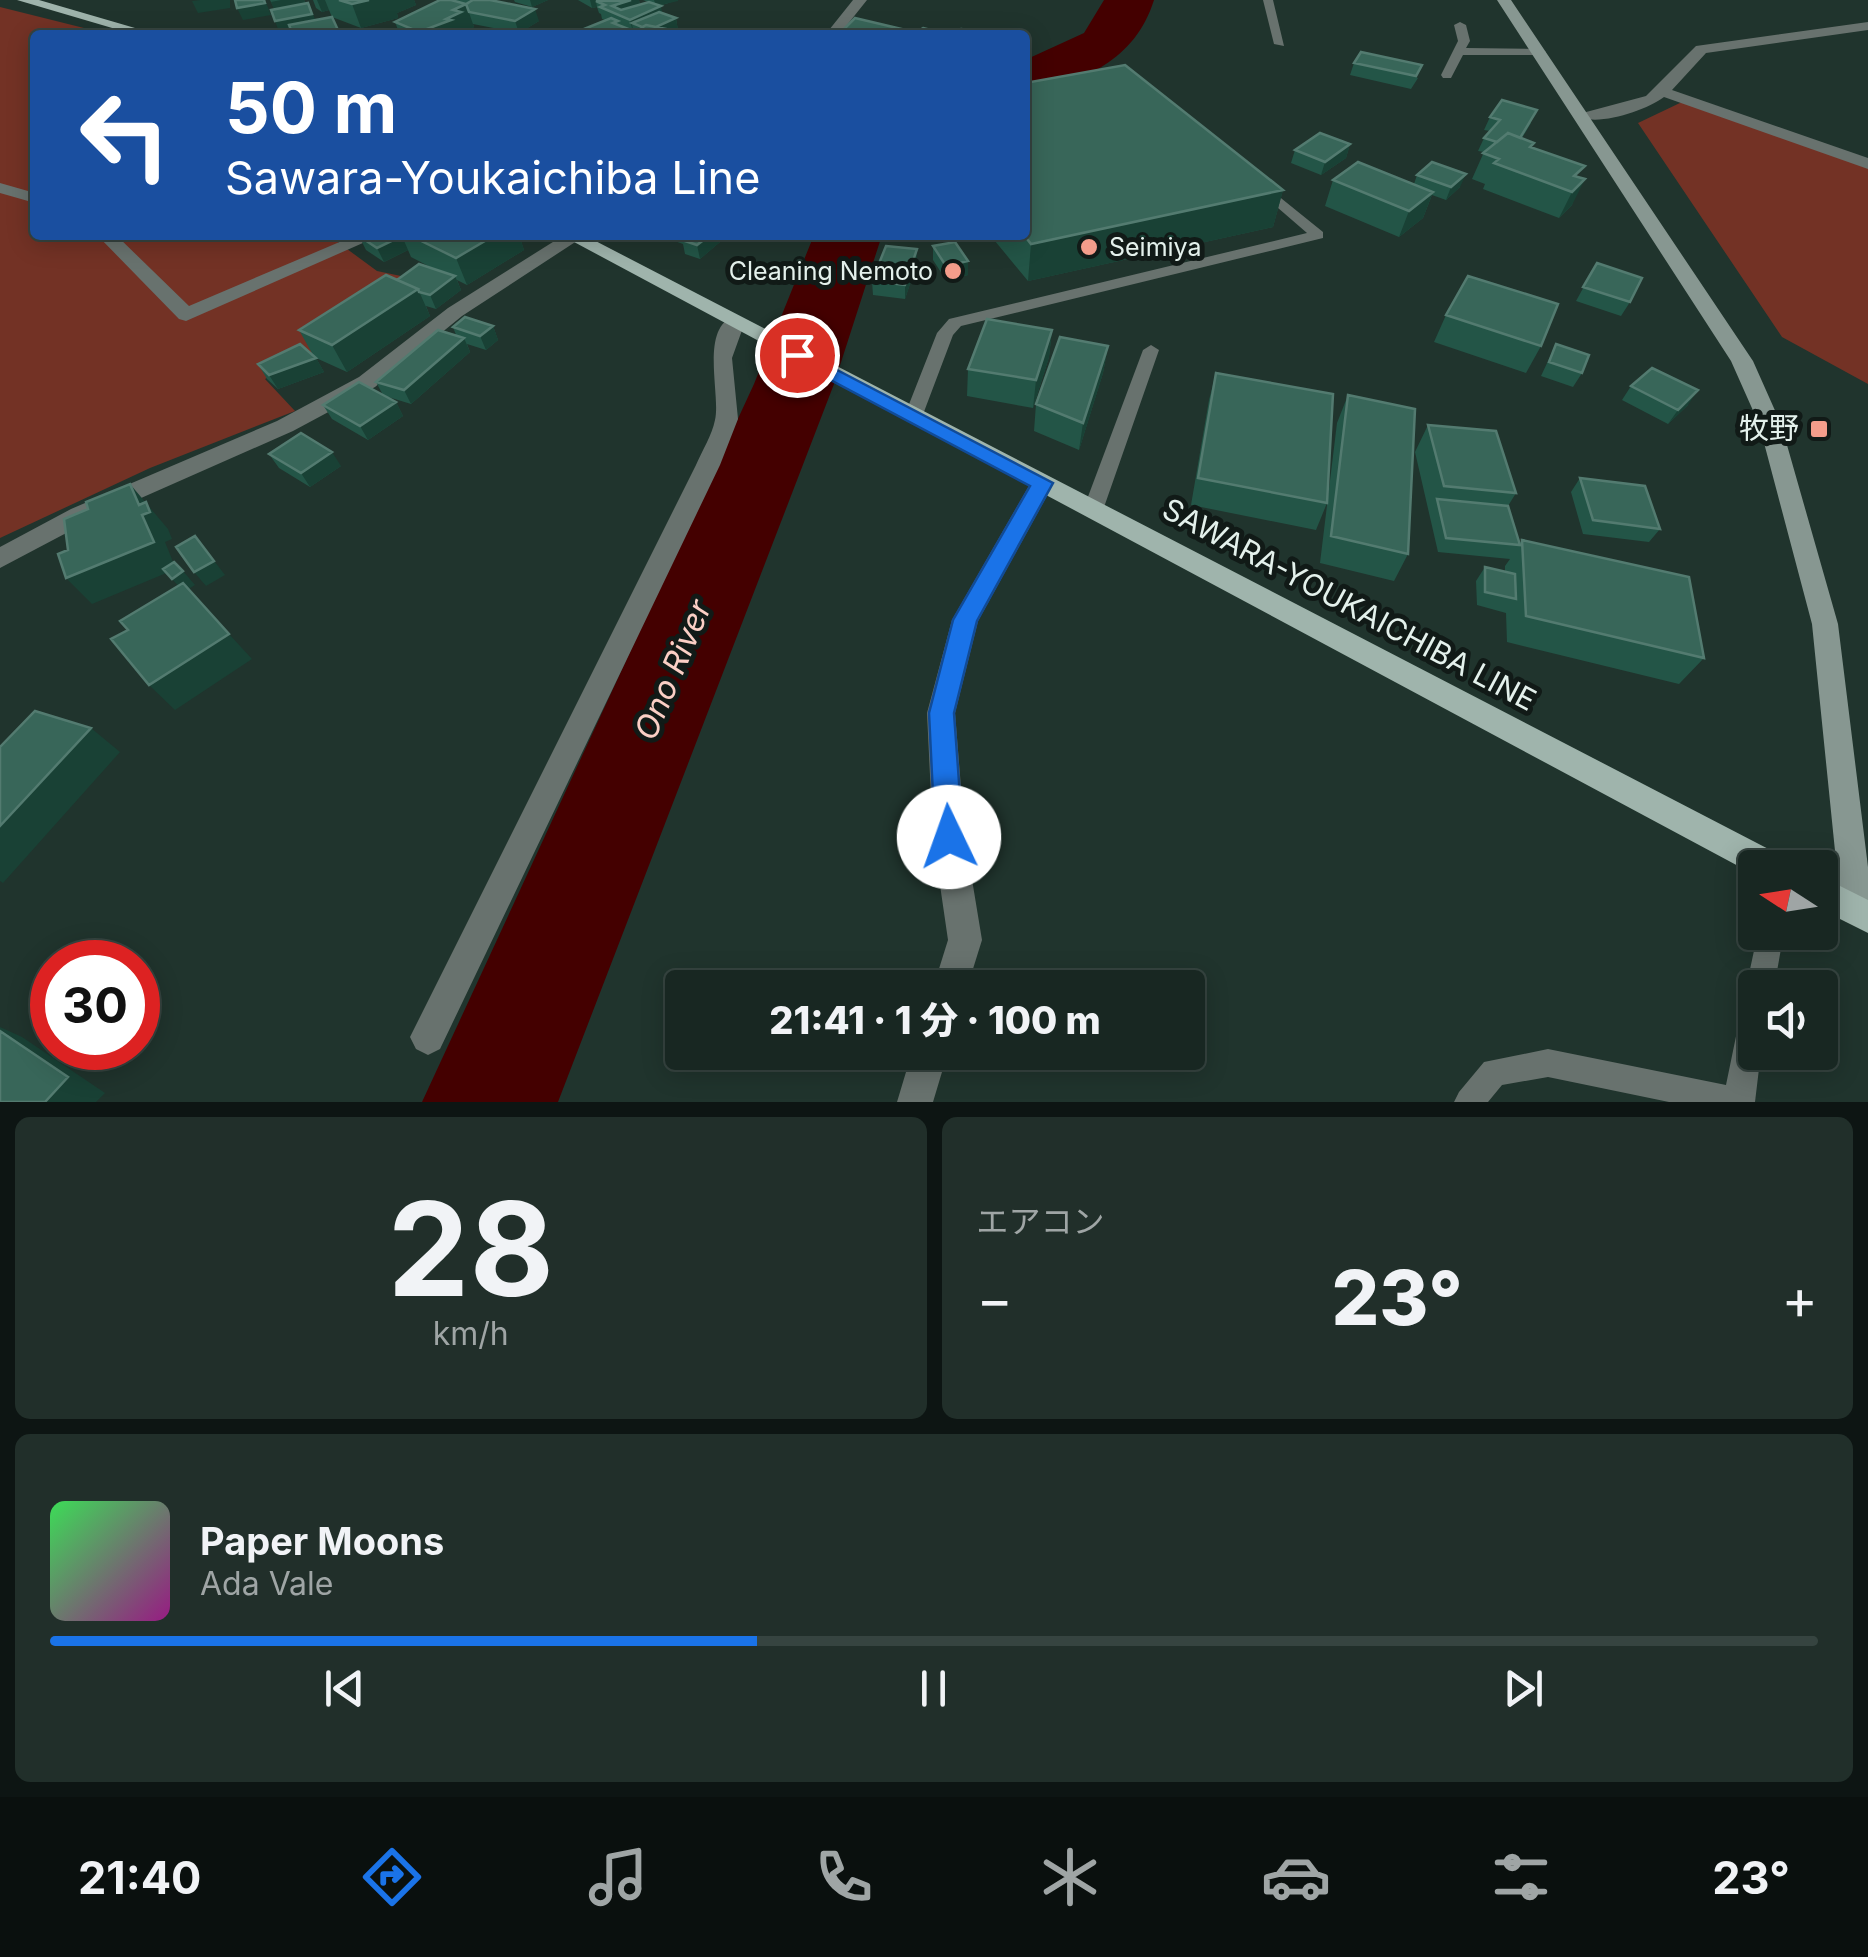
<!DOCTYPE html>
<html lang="ja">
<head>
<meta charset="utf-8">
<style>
	body { margin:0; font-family:Inter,"Noto Sans JP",sans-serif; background:#212f2a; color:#f1f3f6; height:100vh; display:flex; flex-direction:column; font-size:38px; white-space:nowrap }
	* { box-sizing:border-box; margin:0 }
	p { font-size:32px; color:#9fa5a5 }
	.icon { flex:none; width:55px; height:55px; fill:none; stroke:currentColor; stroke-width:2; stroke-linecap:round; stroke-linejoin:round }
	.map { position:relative; height:1102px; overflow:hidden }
	.panel { display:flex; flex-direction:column; gap:15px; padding:15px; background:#0d1513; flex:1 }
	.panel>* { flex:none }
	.top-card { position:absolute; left:30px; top:30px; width:1000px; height:210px; border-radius:10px; box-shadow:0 5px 25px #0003,0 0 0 2px #364440; background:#1a4fa0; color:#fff; overflow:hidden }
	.needle { width:65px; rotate:282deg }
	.tools { position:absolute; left:1738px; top:850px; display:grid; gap:20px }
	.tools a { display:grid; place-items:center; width:100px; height:100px; border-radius:10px; background:#182722; box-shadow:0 5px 25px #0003,0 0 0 2px #364440; font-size:50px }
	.speed { position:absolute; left:30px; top:940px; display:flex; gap:20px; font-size:50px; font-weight:700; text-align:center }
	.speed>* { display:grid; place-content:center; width:130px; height:130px; border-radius:50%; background:#182722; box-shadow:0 5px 25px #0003,0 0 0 2px #364440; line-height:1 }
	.speed .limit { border:15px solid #d22; background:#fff; color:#111 }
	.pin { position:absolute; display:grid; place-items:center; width:85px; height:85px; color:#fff; margin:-42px; border:5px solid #fff; border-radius:50%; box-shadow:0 2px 10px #0007 }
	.me { position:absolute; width:110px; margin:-55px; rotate:357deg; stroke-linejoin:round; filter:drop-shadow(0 0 8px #0008) }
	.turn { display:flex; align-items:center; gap:35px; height:210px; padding:0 30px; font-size:45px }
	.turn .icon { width:130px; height:130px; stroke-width:2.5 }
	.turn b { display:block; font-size:70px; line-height:85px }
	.big { font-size:75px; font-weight:800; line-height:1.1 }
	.panel .card { flex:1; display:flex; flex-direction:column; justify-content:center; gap:15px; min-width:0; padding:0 35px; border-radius:15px; background:#212f2a }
	.panel .dial { align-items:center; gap:0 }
	.dial b { font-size:130px; line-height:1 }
	.song { display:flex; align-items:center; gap:30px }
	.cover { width:120px; height:120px; border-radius:15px; background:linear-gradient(135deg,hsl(130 70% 55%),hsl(310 70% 35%)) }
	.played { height:10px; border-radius:5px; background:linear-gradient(90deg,#1a73e8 40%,#364440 40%) }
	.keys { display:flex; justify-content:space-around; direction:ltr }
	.heat { display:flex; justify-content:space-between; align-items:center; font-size:55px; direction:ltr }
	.panel .tiles { flex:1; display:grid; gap:15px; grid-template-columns:1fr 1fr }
	.card:last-child { grid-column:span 2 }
	.trip { position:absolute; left:665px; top:970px; width:540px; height:100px; border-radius:10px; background:#182722; box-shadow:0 5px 25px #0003,0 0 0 2px #364440; font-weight:800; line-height:100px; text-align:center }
	.tabs { display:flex; height:160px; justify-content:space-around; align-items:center; background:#0a100e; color:#9fa5a5 }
	.tabs .icon { width:70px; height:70px }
	.tabs .on { color:#1a73e8 }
	.tabs b { font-size:45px; color:#f1f3f6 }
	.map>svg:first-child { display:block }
	.green { fill:#733225 }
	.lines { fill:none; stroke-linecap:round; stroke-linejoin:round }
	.river { fill:#400; fill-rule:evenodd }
	.lane { fill:#68726e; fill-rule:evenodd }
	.street { fill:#68726e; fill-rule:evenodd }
	.secondary { fill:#879791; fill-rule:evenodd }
	.primary { fill:#9fb4ac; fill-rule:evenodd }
	.wall { fill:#235547 }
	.shaded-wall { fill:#194135 }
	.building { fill:#386659; stroke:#537b70; stroke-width:2.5 }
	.route { fill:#1a73e8; stroke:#114b97; stroke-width:2.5 }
	.poi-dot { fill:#f49d8b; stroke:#111a17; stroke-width:4 }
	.labels { text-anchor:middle; stroke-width:10; stroke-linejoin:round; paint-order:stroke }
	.far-poi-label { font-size:25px; fill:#e4f1ec; stroke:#111a17; text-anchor:start }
	.poi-label { font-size:30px; fill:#e4f1ec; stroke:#111a17; text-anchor:end }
	.street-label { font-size:30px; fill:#e4f1ec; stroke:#111a17 }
	.water-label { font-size:32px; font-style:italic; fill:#fbcfc5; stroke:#111a17 }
</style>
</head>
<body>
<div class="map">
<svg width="1868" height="1102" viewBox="0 0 1868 1102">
	<rect width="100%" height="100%" fill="#20342d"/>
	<!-- green -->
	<path class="green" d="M0 7 112 35H35V235H295L305 242 328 235 377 271 420 280 310 355 265 379 295 411 150 468 0 538Z
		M1682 102 1868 168V384L1782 337 1638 123Z"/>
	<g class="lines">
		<!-- river -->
		<path class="river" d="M1104 0H1154C1135 61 1083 81 1025 96V60L1084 33Z
			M814 235H882L834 384 558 1102H422L754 384Z"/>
		<!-- lane -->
		<path class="lane" d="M1263 0H1273L1284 46 1274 44Z
			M1460 22 1466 25 1470 41 1466 48 1540 49 1546 52 1540 55H1463L1451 78H1443L1441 75 1458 41 1454 25Z
			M1261 182 1323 232V238L961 326 953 335 922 417 913 423 907 421 904 417 937 333 949 319 1307 233 1256 189 1254 186Z
			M1151 345 1159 350 1103 510 1093 517 1086 515 1083 510 1143 350Z
			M1758 932H1784L1774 988H1755V1052H1761L1755 1102H1669L1548 1077 1502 1085 1488 1102H1454L1459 1092 1484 1062 1548 1049 1726 1085 1741 1012 1745 1002 1753 999 1746 988Z"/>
		<!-- street -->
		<path class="street" d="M853 0H867L839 35H825Z
			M1868 22V30L1706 53 1672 90 1868 158V169L1664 97C1645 111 1595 128 1575 115L1646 96 1696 46Z
			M0 183 35 193V203L0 193Z
			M97 235H116L189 306 356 235H381L186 321 179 319Z
			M564 235H586L462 316 375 387 293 431 89 521 0 568V547L71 509 277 421 359 377 448 308Z
			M735 316 745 322 732 358 738 419 720 465 440 1049 428 1055 416 1049 410 1037 696 465C702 451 712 435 715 420 721 395 699 327 735 316Z
			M1042 475 1054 483 978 621 955 713 965 837 982 940 967 988H933L948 940 933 837 927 713 952 620 1034 477Z
			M912 1052H948L933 1102H897Z"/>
		<!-- secondary -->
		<path class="secondary" d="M1497 0H1511L1753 361 1781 424 1838 624 1868 867V922L1857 926 1845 921 1841 910 1812 624 1759 424 1731 361Z"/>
		<!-- primary -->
		<path class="primary" d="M17 0H39L159 35H136Z
			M561 235H584L1784 857 1789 868H1755V875Z
			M1820 876 1868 900V933L1820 909Z"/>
	</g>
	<!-- wall -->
	<path class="wall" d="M270 0H304L315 20 332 17 329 10 322 12 316 8 313 0H414L416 5 397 13 398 18 361 28 332 17 292 31 280 34 275 10Z
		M440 0H493L539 21 519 33 473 24 474 27 467 31 468 35H400L395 22Z
		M514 0H548L532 7 515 2Z
		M578 0H639L640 5 648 2 643 0H678L659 6 662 13 676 18 678 31H677L696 35H586L584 29 605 20 602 19 601 14 599 13 597 7 592 8Z
		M1361 52 1418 78 1411 89 1350 75 1354 63Z
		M1490 117 1531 123 1522 138 1532 147 1579 177 1572 205 1559 218 1483 189 1485 184 1472 179 1484 152 1478 151 1484 138 1490 131 1484 130Z
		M1350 144 1346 158 1321 175 1291 163 1295 150Z
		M1417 175 1460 187 1446 200 1432 195 1423 218 1399 237 1325 206 1333 180 1414 184Z
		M1283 190 1273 227 1028 281 990 235H1025Z
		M362 235H519L524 250 467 285 457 280 461 290 436 309 426 306 430 316 347 372 316 358 324 372 278 389 267 379 258 364 313 355 299 330 397 280 438 271 411 257 408 250 384 262 366 250 359 236Z
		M665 235H719L720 242 700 259 685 254 683 244 666 238Z
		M933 246 968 275 946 280 933 260Z
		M917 249V263L905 299 873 295 872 281Z
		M1597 263 1630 302 1621 316 1576 301Z
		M1446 315 1541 346 1526 373 1434 342Z
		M493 326 498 340 486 350 467 344 470 352 411 404 385 396 396 402 403 416 368 440 332 419 323 405 383 395 376 382 456 335 453 327Z
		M1052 330 1049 357 1033 408 967 396 968 369Z
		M1556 344 1582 373 1573 387 1541 376Z
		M1108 346 1103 373 1079 450 1034 431 1036 404Z
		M1216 373 1327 503 1316 530 1191 505 1209 400Z
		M1631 386 1688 405 1668 424 1622 400Z
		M1348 395 1408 554 1394 581 1320 563 1337 423Z
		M1428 425 1516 493 1508 506 1519 544 1522 540 1704 658 1679 684 1507 642 1506 613 1477 605 1476 581 1485 567 1505 572V566L1510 559 1438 552 1415 452Z
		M269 454 341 466 310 487 279 468Z
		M1580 478 1660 529 1649 542 1583 534 1571 492Z"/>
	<!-- shaded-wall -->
	<path class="shaded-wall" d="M200 0H230V8L198 13 192 1Z
		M265 0 271 15 243 20 237 8Z
		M281 0H304L308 8 276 14 271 2Z
		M317 0H325L329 10 322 12Z
		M369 0H414L416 5 397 13 398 18 361 28 352 4Z
		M530 0H548L532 7Z
		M590 0H626L596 1 597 7 592 8Z
		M631 0H639L641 10 622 16 612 6Z
		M654 0H678V1L656 6Z
		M308 3 318 26 280 34 275 21Z
		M466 4 474 27 467 31 468 35H420L419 32 446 19 453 10Z
		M661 6 663 18 632 23 633 32 630 20Z
		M535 9 539 21 519 33 515 21Z
		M676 18 678 31 669 35 649 30Z
		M338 30 340 35H312Z
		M1350 144 1346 158 1321 175 1325 162Z
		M1466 174 1460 187 1446 200 1451 187Z
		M1585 179 1572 205 1559 218 1572 192Z
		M1283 190 1273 227 1028 281 1031 244Z
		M1433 192 1423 218 1399 237 1409 211Z
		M495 235H519L524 250 467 285 456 258Z
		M710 235H719L720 242 700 259 697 245Z
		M402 236 408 250 384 262 377 248Z
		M917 249V263L905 299V285Z
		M968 261V275L946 280V266Z
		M455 276 461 290 436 309 430 295Z
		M418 289 430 316 347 372 332 345Z
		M493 326 498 340 486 350 480 336Z
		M1052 330 1049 357 1033 408 1036 380Z
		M464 338 470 352 411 404 404 390Z
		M1108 346 1103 373 1079 450 1083 423Z
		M316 358 324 372 278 389 269 375Z
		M1698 390 1688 405 1668 424 1678 410Z
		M396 402 403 416 368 440 360 426Z
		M332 452 341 466 310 487 301 473Z
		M130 484 168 529 172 539 165 542 176 569 92 604 66 578 114 523Z
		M195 536 225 575 206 586 194 572Z
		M183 571 195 585 184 592 172 579Z
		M229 634 252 659 175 710 149 685Z
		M91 728 120 752 3 883 0 881V826Z
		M0 1027 22 1037 105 1093 96 1102H45L0 1031Z"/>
	<!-- building -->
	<path class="building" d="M235 0H264L265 3 237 8Z
		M339 0H369L352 4Z
		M440 0H451L466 4 453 10 461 12 446 19 451 20 419 32 395 22Z
		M473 0H490L535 9 515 21 469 12 466 4Z
		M631 0 612 6 621 10 649 2 661 6 630 20 600 7 605 5 596 1Z
		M308 3 312 14 275 21 271 10Z
		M659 12 676 18 656 27 646 25 642 27 632 23Z
		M332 17 338 30 312 35H293L289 25Z
		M611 18 618 21 613 23 636 32 631 35 587 34 592 32 584 29Z
		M855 18 910 31 906 35H838Z
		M646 25 696 35H631Z
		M923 28 946 34 912 35Z
		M961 29 982 32 988 35H942Z
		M549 32 561 35H542Z
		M1361 52 1422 65 1416 76 1354 63Z
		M1125 65 1283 190 1031 244 1024 235H1025V83Z
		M1502 100 1537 110 1520 138 1508 133 1497 142 1484 138 1500 120 1490 117Z
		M1320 133 1350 144 1325 162 1295 150Z
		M1508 133 1534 143 1530 147 1585 166 1574 176 1585 179 1572 192 1494 163 1499 159 1483 153Z
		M1358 162 1433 192 1409 211 1333 180Z
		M1432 162 1466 174 1451 187 1417 175Z
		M362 235H402V236L377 248 359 236Z
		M409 235H495L456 258Z
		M688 235H710L697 245 682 240Z
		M955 242 968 261 946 266 933 246Z
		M886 246 917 249 905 285 872 281Z
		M1597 263 1642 278 1630 302 1583 287Z
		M419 264 455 276 430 295 419 292 418 289 397 280Z
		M386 275 418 289 332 345 299 330Z
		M1468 276 1558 304 1541 346 1446 315Z
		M465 317 493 326 480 336 453 327Z
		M987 319 1052 330 1036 380 968 369Z
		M438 330 464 338 404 390 376 382Z
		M1060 337 1108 346 1083 423 1036 404Z
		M300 344 316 358 269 375 258 364Z
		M1556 344 1589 355 1582 373 1549 362Z
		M1652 368 1698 390 1678 410 1631 386Z
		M1216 373 1333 394 1327 503 1198 478Z
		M359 382 396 402 360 426 323 405Z
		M1348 395 1415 409 1408 554 1331 536Z
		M1428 425 1496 431 1516 493 1444 486Z
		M301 433 332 452 301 473 269 454Z
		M1580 478 1645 486 1660 529 1593 520Z
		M130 484 139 505 146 502 150 512 142 515 154 542 66 578 58 554 68 550 64 519 88 509 86 502Z
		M1437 499 1508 506 1520 545 1446 538Z
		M195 536 214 561 194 572 176 547Z
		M1522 540 1689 577 1704 658 1526 616Z
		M174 562 183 571 172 579 163 569Z
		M1485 567 1515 574 1516 599 1485 592Z
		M183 583 229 634 149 685 111 639 128 630 120 621Z
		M35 711 91 728 0 826V747Z
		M0 1031 68 1077 45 1102H0Z"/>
	<!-- route -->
	<path class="route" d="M797 349 1053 483 977 621 954 713 963 837 959 846 949 850 939 846 935 837 929 713 953 620 1030 486 791 359 788 355Z"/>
	<!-- markers -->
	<g class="poi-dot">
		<circle cx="1089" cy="247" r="10"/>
		<circle cx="953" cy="271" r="10"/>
		<rect x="1809" y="419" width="20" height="20" rx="5"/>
	</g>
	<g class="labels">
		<!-- far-poi labels -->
		<g class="far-poi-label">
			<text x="1109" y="256">Seimiya</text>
			<text x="933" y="280" text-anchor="end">Cleaning Nemoto</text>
		</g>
		<!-- poi labels -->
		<g class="poi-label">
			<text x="1799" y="439">牧野</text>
		</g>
		<!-- street labels -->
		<g class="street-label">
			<text transform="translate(1349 605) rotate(28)" y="10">SAWARA-YOUKAICHIBA LINE</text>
		</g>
		<!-- water labels -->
		<g class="water-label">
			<text transform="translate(673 670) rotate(-67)" y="11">Ono River</text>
		</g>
	</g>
</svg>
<div class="tools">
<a><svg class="needle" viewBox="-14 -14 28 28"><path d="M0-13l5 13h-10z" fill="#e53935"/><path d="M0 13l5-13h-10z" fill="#9fa5a5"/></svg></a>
<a><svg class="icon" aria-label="sound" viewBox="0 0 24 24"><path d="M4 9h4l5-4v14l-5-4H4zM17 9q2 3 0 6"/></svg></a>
</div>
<div class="speed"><div class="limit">30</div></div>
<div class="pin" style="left:797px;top:355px;background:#d93025"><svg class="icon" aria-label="arrive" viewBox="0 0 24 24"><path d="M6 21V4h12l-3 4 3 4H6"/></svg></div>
<svg class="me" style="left:949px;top:837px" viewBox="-20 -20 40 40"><circle r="19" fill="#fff"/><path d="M0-13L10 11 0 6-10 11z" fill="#1a73e8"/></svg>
<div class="trip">21:41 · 1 分 · 100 m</div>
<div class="top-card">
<div class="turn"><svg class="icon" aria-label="left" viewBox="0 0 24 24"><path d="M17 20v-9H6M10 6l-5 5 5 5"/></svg><div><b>50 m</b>Sawara-Youkaichiba Line</div></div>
</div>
</div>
<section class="panel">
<div class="tiles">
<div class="card dial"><b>28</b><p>km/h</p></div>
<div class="card"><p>エアコン</p>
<div class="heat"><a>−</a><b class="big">23°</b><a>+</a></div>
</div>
<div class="card">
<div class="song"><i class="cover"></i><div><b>Paper Moons</b><p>Ada Vale</p></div></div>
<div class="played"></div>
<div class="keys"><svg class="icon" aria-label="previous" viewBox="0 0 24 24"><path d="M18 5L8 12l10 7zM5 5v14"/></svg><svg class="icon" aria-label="pause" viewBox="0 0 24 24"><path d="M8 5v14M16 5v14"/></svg><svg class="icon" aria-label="next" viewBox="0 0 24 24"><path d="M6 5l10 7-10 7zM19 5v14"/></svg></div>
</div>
</div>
</section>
<nav class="tabs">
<b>21:40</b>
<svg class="icon on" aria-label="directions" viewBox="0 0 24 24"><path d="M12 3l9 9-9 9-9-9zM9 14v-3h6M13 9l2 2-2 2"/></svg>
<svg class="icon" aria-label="music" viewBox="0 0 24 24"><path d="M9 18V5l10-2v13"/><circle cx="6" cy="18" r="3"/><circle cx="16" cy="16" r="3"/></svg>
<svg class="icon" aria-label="phone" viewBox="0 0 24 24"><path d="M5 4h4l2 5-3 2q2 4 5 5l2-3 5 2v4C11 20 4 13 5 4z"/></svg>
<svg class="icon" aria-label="climate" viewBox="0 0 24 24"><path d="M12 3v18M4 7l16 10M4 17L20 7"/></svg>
<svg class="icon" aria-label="car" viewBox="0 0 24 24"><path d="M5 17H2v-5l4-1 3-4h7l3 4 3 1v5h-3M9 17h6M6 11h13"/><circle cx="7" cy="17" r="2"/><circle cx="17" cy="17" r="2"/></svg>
<svg class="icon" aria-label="filters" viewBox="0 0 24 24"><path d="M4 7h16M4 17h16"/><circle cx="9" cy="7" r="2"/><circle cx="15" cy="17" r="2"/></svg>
<b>23°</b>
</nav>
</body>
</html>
